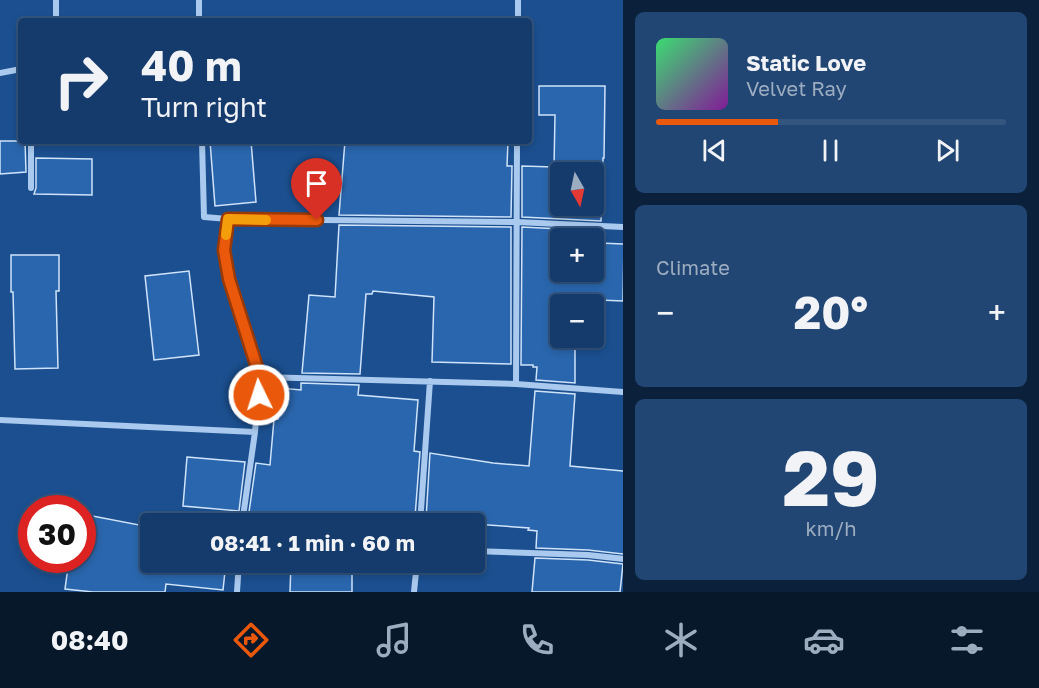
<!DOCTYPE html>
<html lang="en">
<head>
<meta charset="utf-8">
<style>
	body { margin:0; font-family:"Golos Text",sans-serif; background:#214673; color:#f1f3f6; height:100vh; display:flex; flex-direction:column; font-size:22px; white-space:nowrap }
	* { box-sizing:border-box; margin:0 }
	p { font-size:20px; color:#9dadc1 }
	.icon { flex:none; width:33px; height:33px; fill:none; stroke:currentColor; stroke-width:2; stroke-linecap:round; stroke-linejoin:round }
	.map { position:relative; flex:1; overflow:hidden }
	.drawer { display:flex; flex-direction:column; gap:12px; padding:12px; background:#0b203b; width:416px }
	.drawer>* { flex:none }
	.guide { position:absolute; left:18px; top:18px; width:514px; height:126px; border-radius:6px; box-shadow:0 3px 9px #0003,0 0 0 2px #33557e; background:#143b6b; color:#f1f3f6; overflow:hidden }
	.needle { width:39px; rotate:171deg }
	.controls { position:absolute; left:550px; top:162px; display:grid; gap:12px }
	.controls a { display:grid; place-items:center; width:54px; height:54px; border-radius:6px; background:#143b6b; box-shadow:0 3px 9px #0003,0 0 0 2px #33557e; font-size:30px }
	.speed { position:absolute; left:18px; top:495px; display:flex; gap:12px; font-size:30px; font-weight:700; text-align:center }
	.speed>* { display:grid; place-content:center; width:78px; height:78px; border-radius:50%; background:#143b6b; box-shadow:0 3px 9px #0003,0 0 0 2px #33557e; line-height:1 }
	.speed .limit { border:9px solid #d22; background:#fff; color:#111 }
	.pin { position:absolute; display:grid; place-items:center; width:51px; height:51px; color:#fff; margin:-62px -26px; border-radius:50% 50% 50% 0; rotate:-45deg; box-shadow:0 0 6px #0007 }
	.pin .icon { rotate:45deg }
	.me { position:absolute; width:66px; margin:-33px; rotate:356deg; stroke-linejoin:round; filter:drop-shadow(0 0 4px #0008) }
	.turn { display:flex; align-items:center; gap:21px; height:126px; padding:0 24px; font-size:27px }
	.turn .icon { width:78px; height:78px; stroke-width:2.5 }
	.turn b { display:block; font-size:42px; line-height:51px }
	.big { font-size:45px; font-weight:700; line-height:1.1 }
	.drawer .card { flex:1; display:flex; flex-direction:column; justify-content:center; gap:9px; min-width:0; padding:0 21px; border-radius:9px; background:#214673 }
	.drawer .dial { align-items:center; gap:0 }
	.dial b { font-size:78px; line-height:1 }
	.song { display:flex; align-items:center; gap:18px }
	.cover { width:72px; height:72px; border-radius:9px; background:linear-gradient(135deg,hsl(140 70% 55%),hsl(290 70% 35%)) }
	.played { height:6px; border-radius:3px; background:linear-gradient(90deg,#ea580c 35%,#33557e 35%) }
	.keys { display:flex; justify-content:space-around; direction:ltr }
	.heat { display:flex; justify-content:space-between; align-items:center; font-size:33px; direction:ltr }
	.trip { position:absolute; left:140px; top:513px; width:345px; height:60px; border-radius:6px; background:#143b6b; box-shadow:0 3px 9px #0003,0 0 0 2px #33557e; font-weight:700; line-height:60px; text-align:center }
	.tab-bar { display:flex; height:96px; justify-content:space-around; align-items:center; background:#08182b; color:#9dadc1 }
	.tab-bar .icon { width:42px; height:42px }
	.tab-bar .on { color:#ea580c }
	.tab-bar b { font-size:27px; color:#f1f3f6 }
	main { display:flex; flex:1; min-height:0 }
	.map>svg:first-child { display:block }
	.building { fill:#2a66ad; stroke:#cfe3fa; stroke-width:1.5; fill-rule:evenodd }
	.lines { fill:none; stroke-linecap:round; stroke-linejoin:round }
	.street { stroke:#a9c9ee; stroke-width:6 }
	.route-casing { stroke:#983908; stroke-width:15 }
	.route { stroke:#ea580c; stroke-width:10 }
	.slow { stroke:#f59e0b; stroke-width:10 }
</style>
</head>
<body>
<main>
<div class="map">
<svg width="624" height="592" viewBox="0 0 624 592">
	<rect width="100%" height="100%" fill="#1b4f8f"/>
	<!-- building -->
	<path class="building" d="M539 86H605L604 158H603L601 221 522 217V166L554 167 555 115H539ZM561 172H594V206H561Z
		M0 141H25L26 172 0 174Z
		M210 141H251L256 202 215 206Z
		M345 141H508L507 166H512L511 217 339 215Z
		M36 158 92 159V195L34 194 36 188Z
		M339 225 511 227V364L432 362 434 297 373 291 372 294H366L360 374 302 373 309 295 335 297Z
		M522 227 600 231V243L624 244 623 301 576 299V304H561V338H575V383L536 380 537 367H533V365H521ZM561 238H594V272H561Z
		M11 255H59V291H56L58 368 15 369 13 292H11Z
		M189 271 199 355 154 360 145 276Z
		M301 383 359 385 358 395 418 400 414 451 420 452 415 517 407 516 406 524H385L249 512 256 463 270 465 274 419H278L280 388 301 390Z
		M535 391 575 394 570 466 624 471V554L588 550 536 548 537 531 528 530 529 528 474 524V526V524H457L426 519 430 453 493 463 529 466Z
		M187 457 245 462 239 511 183 506Z
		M82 514 150 527V562H226L223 590 166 584 165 592H93L65 589 69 560H82Z
		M535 558 588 560 623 564 620 592H532Z
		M291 562H352V592H290Z"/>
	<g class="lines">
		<!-- street -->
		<path class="street" d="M56 0V21
			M199 21V0
			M518 21V0
			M0 73 21 69
			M31 141V188
			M202 141 204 217 228 219 517 222 624 227
			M228 219 224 250 229 279 260 377 255 432 242 524
			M260 377 516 384 624 392
			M516 384 517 141
			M0 420 255 432
			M420 524 430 381
			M474 551 588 555 624 559
			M237 592 239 562
			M414 592 417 562"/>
	</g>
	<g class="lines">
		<!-- route casing -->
		<g class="route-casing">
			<path id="route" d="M259 395 260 377 229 279 224 250 228 219 317 220"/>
		</g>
		<!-- route -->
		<use href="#route" class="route"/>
		<!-- slow -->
		<path class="slow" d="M226 235 228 219 266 220"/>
	</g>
</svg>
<div class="controls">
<a><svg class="needle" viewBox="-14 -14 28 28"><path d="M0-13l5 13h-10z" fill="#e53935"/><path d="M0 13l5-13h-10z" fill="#9dadc1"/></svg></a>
<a>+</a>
<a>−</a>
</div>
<div class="speed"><div class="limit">30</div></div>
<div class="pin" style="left:317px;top:220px;background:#d93025"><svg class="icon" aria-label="arrive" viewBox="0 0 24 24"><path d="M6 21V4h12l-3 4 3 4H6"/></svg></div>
<svg class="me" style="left:259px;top:395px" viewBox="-20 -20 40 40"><circle r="17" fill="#ea580c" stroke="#fff" stroke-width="3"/><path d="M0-11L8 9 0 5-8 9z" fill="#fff"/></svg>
<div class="trip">08:41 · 1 min · 60 m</div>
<div class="guide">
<div class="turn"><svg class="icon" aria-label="right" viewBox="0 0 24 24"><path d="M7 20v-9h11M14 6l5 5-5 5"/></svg><div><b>40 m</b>Turn right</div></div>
</div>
</div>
<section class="drawer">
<div class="card">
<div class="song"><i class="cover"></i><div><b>Static Love</b><p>Velvet Ray</p></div></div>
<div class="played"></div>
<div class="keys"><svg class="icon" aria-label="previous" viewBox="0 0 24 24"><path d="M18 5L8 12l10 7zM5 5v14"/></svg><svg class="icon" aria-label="pause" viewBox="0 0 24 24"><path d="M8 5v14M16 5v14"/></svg><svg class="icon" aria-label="next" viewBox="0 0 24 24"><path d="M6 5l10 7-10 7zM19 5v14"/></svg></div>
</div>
<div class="card"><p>Climate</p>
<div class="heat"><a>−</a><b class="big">20°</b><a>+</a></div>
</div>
<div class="card dial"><b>29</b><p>km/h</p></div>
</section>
</main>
<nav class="tab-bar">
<b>08:40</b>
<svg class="icon on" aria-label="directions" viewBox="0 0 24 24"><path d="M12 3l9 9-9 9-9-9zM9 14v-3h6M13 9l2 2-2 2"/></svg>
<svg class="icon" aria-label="music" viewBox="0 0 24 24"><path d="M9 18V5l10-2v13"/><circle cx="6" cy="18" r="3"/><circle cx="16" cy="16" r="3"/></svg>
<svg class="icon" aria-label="phone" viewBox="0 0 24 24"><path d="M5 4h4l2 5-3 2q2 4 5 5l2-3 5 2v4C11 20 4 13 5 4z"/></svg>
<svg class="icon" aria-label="climate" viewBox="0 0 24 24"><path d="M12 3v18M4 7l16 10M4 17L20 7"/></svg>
<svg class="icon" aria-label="car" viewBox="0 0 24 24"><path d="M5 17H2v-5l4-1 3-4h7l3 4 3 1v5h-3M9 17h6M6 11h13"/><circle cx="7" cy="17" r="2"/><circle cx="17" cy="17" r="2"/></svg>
<svg class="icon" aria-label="filters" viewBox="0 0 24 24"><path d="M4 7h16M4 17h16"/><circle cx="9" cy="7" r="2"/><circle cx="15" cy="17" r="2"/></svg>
</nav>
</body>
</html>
